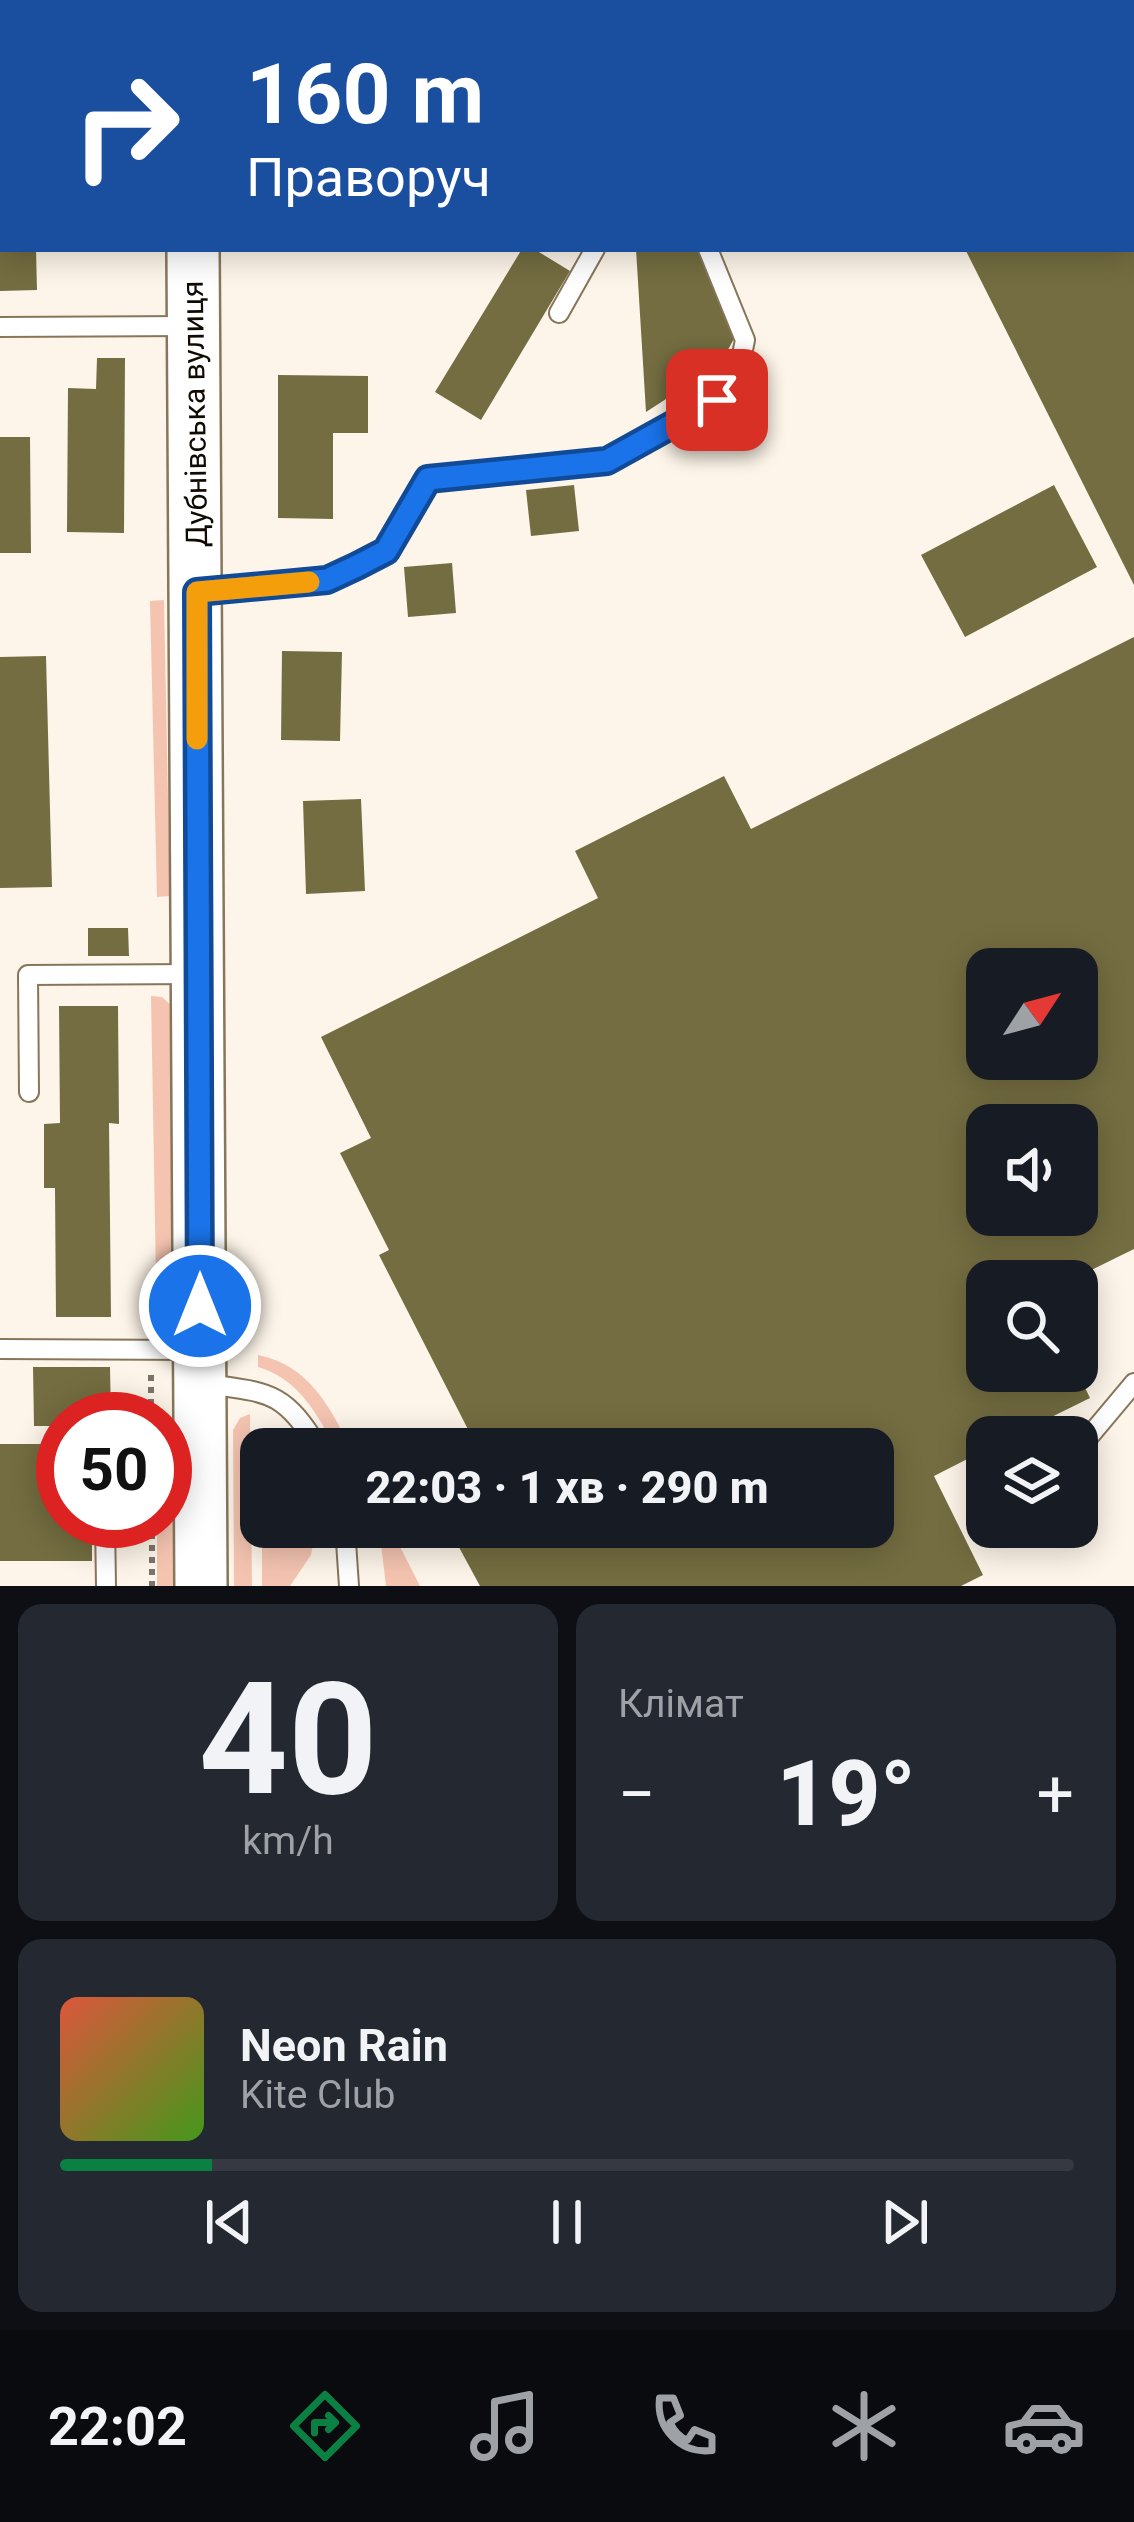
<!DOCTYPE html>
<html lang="uk">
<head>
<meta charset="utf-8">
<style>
	body { margin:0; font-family:Roboto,sans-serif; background:#242831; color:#f1f3f6; height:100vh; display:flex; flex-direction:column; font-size:45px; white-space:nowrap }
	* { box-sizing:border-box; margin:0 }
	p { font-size:39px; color:#9ea1a6 }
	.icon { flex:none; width:66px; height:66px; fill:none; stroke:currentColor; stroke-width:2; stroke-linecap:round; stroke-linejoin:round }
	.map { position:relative; height:1586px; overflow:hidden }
	.sheet { display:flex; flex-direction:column; gap:18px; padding:18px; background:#0d0f14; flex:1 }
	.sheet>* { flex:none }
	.banner { position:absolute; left:0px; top:0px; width:1134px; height:252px; box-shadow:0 6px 30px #0003; background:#1a4fa0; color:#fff; overflow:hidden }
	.needle { width:78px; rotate:54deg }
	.controls { position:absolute; left:966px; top:948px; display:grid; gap:24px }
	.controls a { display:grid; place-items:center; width:132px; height:132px; border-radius:24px; background:#171b24; box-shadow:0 6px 30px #0003; font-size:60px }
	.speed { position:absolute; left:36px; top:1392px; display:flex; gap:24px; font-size:60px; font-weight:700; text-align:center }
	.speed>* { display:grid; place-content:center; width:156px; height:156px; border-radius:50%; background:#171b24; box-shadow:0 6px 30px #0003; line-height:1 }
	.speed .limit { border:18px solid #d22; background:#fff; color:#111 }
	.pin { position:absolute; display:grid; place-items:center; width:102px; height:102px; color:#fff; margin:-51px; border-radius:24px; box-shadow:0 6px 18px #0006 }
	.me { position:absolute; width:132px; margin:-66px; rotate:0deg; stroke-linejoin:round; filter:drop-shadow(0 0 9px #0008) }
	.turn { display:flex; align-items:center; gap:42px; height:252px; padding:0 48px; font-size:54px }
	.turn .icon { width:156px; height:156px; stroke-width:2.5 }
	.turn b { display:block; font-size:84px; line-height:102px }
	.big { font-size:90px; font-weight:800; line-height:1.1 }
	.sheet .widget { flex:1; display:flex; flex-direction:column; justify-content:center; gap:18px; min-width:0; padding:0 42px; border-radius:24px; background:#242831 }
	.sheet .dial { align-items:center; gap:0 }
	.dial b { font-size:156px; line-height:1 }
	.song { display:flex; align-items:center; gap:36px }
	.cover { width:144px; height:144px; border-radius:18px; background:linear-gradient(135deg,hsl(10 70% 55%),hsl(100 70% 35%)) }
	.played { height:12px; border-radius:6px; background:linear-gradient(90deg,#0b8043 15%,#363941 15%) }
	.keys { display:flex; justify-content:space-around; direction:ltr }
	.heat { display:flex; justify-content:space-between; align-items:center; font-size:66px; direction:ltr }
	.sheet .tiles { flex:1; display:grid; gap:18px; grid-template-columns:1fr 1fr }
	.widget:last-child { grid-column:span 2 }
	.trip { position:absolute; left:240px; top:1428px; width:654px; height:120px; border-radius:24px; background:#171b24; box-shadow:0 6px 30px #0003; font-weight:800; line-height:120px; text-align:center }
	.menu { display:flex; height:192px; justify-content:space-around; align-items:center; background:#090b0e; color:#9ea1a6 }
	.menu .icon { width:84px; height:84px }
	.menu .selected { color:#0b8043 }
	.menu b { font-size:54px; color:#f1f3f6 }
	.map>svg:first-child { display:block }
	.green { fill:#f5c4b1 }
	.building { fill:#746d41; fill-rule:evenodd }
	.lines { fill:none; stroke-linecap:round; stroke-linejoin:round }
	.service-casing { stroke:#87765a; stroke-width:22 }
	.secondary-casing { stroke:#87765a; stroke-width:56 }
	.path { stroke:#7b746a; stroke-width:6; stroke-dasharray:6 6; stroke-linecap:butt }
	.service { stroke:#fff; stroke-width:18 }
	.secondary { stroke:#fff; stroke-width:51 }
	.route-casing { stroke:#114b97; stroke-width:30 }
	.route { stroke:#1a73e8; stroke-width:21 }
	.slow { stroke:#f59e0b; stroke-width:21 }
	.labels { text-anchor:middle; stroke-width:12; stroke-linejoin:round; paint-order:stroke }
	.street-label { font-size:30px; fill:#100a02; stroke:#fff }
</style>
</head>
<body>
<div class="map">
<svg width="1134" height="1586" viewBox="0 0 1134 1586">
	<rect width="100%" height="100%" fill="#fdf5e9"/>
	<!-- green -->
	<path class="green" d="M164 600 170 896 157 897 150 601Z
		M151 996 162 997 172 1006 175 1316 157 1336Z
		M258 1355C309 1365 330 1407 351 1449H336C317 1414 299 1379 258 1367Z
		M250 1414 252 1586H234L233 1430 240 1418Z
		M165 1492 174 1503 177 1586H157V1521H165Z
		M262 1527H298L299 1538 314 1539 311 1555 290 1586H262Z
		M379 1527H390L420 1586H386Z"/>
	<!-- building -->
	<path class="building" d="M0 249H36L37 290 0 291Z
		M522 249H534L570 271 481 420 435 392Z
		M636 249H698L735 337 720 364 646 412Z
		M965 249H1134V585Z
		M97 358H125L124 533 67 532 68 388 96 389Z
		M278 375 368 376V433H333V519L278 518Z
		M0 437H30L31 553H0Z
		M574 485 579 531 531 536 526 490Z
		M1054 485 1097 567 965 637 921 555Z
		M452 563 456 613 408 617 404 567Z
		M1134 637V1249L1069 1281H987V1371H1077L1090 1398 1011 1437H987V1449L934 1476 983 1575 961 1586H480L448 1527H873V1449H478L379 1255 389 1250 340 1153 371 1138 321 1037 598 898 575 851 724 776 751 829ZM987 969H1077V1059H987ZM987 1125H1077V1215H987Z
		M282 651 342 652 340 741 281 740Z
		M46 656 52 887 0 888V657Z
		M361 799 365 891 306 894 303 801Z
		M88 928H128L129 956H88Z
		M59 1006H118L119 1124 109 1123 111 1317H56L55 1188H44V1124L60 1123Z
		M33 1367H110L111 1419H63V1426H34Z
		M0 1444H63V1521H92V1561H0Z"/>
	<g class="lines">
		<!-- service casing -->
		<g class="service-casing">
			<path id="service" d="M592 0 594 3
				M479 3 485 0
				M559 313 595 249
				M0 327 189 326
				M197 592 327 580 387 551 427 479 607 461 717 400 738 374 745 340 708 249
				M29 1092 28 975 194 974
				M0 1349 195 1350
				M201 1383C266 1393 283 1388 319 1449
				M1077 1451 1134 1383
				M105 1521 106 1586
				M345 1527 349 1586"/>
		</g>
		<!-- secondary casing -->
		<g class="secondary-casing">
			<path id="secondary" d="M194 3V0
				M193 249 201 1586"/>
		</g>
		<!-- path -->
		<path class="path" d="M151 1375V1419
			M152 1521V1586"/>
		<!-- service -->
		<use href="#service" class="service"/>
		<!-- secondary -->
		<use href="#secondary" class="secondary"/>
	</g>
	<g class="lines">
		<!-- route casing -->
		<g class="route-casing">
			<path id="route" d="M200 1306 197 592 327 580 357 566 386 551 428 479 607 461 717 400"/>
		</g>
		<!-- route -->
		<use href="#route" class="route"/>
		<!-- slow -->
		<path class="slow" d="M197 739V592L309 582"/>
	</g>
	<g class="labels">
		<!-- street labels -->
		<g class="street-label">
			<text transform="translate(195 414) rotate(-91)" y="10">Дубнівська вулиця</text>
		</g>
	</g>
</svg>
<div class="controls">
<a><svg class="needle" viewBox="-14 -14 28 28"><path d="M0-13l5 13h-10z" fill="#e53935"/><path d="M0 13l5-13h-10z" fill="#9ea1a6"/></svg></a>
<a><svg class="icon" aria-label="sound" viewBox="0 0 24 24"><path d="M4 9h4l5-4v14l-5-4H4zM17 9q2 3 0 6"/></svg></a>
<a><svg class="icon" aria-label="search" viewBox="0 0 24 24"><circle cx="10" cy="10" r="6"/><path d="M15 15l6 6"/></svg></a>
<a><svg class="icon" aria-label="layers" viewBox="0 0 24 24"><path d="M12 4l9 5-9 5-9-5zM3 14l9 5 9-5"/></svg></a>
</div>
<div class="speed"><div class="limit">50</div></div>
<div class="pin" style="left:717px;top:400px;background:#d93025"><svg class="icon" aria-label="arrive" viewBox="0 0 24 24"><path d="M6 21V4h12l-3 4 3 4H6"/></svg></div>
<svg class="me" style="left:200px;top:1306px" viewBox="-20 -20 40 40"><circle r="17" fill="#1a73e8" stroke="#fff" stroke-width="3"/><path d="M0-11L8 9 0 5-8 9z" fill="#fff"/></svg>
<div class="trip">22:03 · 1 хв · 290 m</div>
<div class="banner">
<div class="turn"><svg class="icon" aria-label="right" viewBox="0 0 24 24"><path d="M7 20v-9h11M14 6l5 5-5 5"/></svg><div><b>160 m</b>Праворуч</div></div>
</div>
</div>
<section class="sheet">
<div class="tiles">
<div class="widget dial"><b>40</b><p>km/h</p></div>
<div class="widget"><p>Клімат</p>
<div class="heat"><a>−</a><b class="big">19°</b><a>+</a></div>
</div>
<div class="widget">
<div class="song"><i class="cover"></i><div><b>Neon Rain</b><p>Kite Club</p></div></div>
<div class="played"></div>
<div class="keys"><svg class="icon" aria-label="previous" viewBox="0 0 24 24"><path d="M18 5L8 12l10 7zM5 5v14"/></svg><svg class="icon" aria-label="pause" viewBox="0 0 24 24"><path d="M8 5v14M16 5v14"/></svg><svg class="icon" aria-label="next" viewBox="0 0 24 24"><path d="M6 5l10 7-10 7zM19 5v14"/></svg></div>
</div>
</div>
</section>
<nav class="menu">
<b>22:02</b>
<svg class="icon selected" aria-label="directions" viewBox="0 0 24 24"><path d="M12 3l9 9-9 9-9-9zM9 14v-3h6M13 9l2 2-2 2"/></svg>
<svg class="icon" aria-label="music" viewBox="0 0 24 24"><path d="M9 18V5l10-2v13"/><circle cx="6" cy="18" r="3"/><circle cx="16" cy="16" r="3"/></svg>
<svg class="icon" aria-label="phone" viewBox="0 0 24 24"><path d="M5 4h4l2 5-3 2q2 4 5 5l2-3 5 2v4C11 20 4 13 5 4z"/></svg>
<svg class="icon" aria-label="climate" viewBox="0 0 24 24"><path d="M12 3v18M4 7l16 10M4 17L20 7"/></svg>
<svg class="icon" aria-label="car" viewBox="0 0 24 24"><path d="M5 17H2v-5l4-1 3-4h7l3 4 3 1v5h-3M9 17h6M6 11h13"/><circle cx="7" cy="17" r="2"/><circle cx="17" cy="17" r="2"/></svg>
</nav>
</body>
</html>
